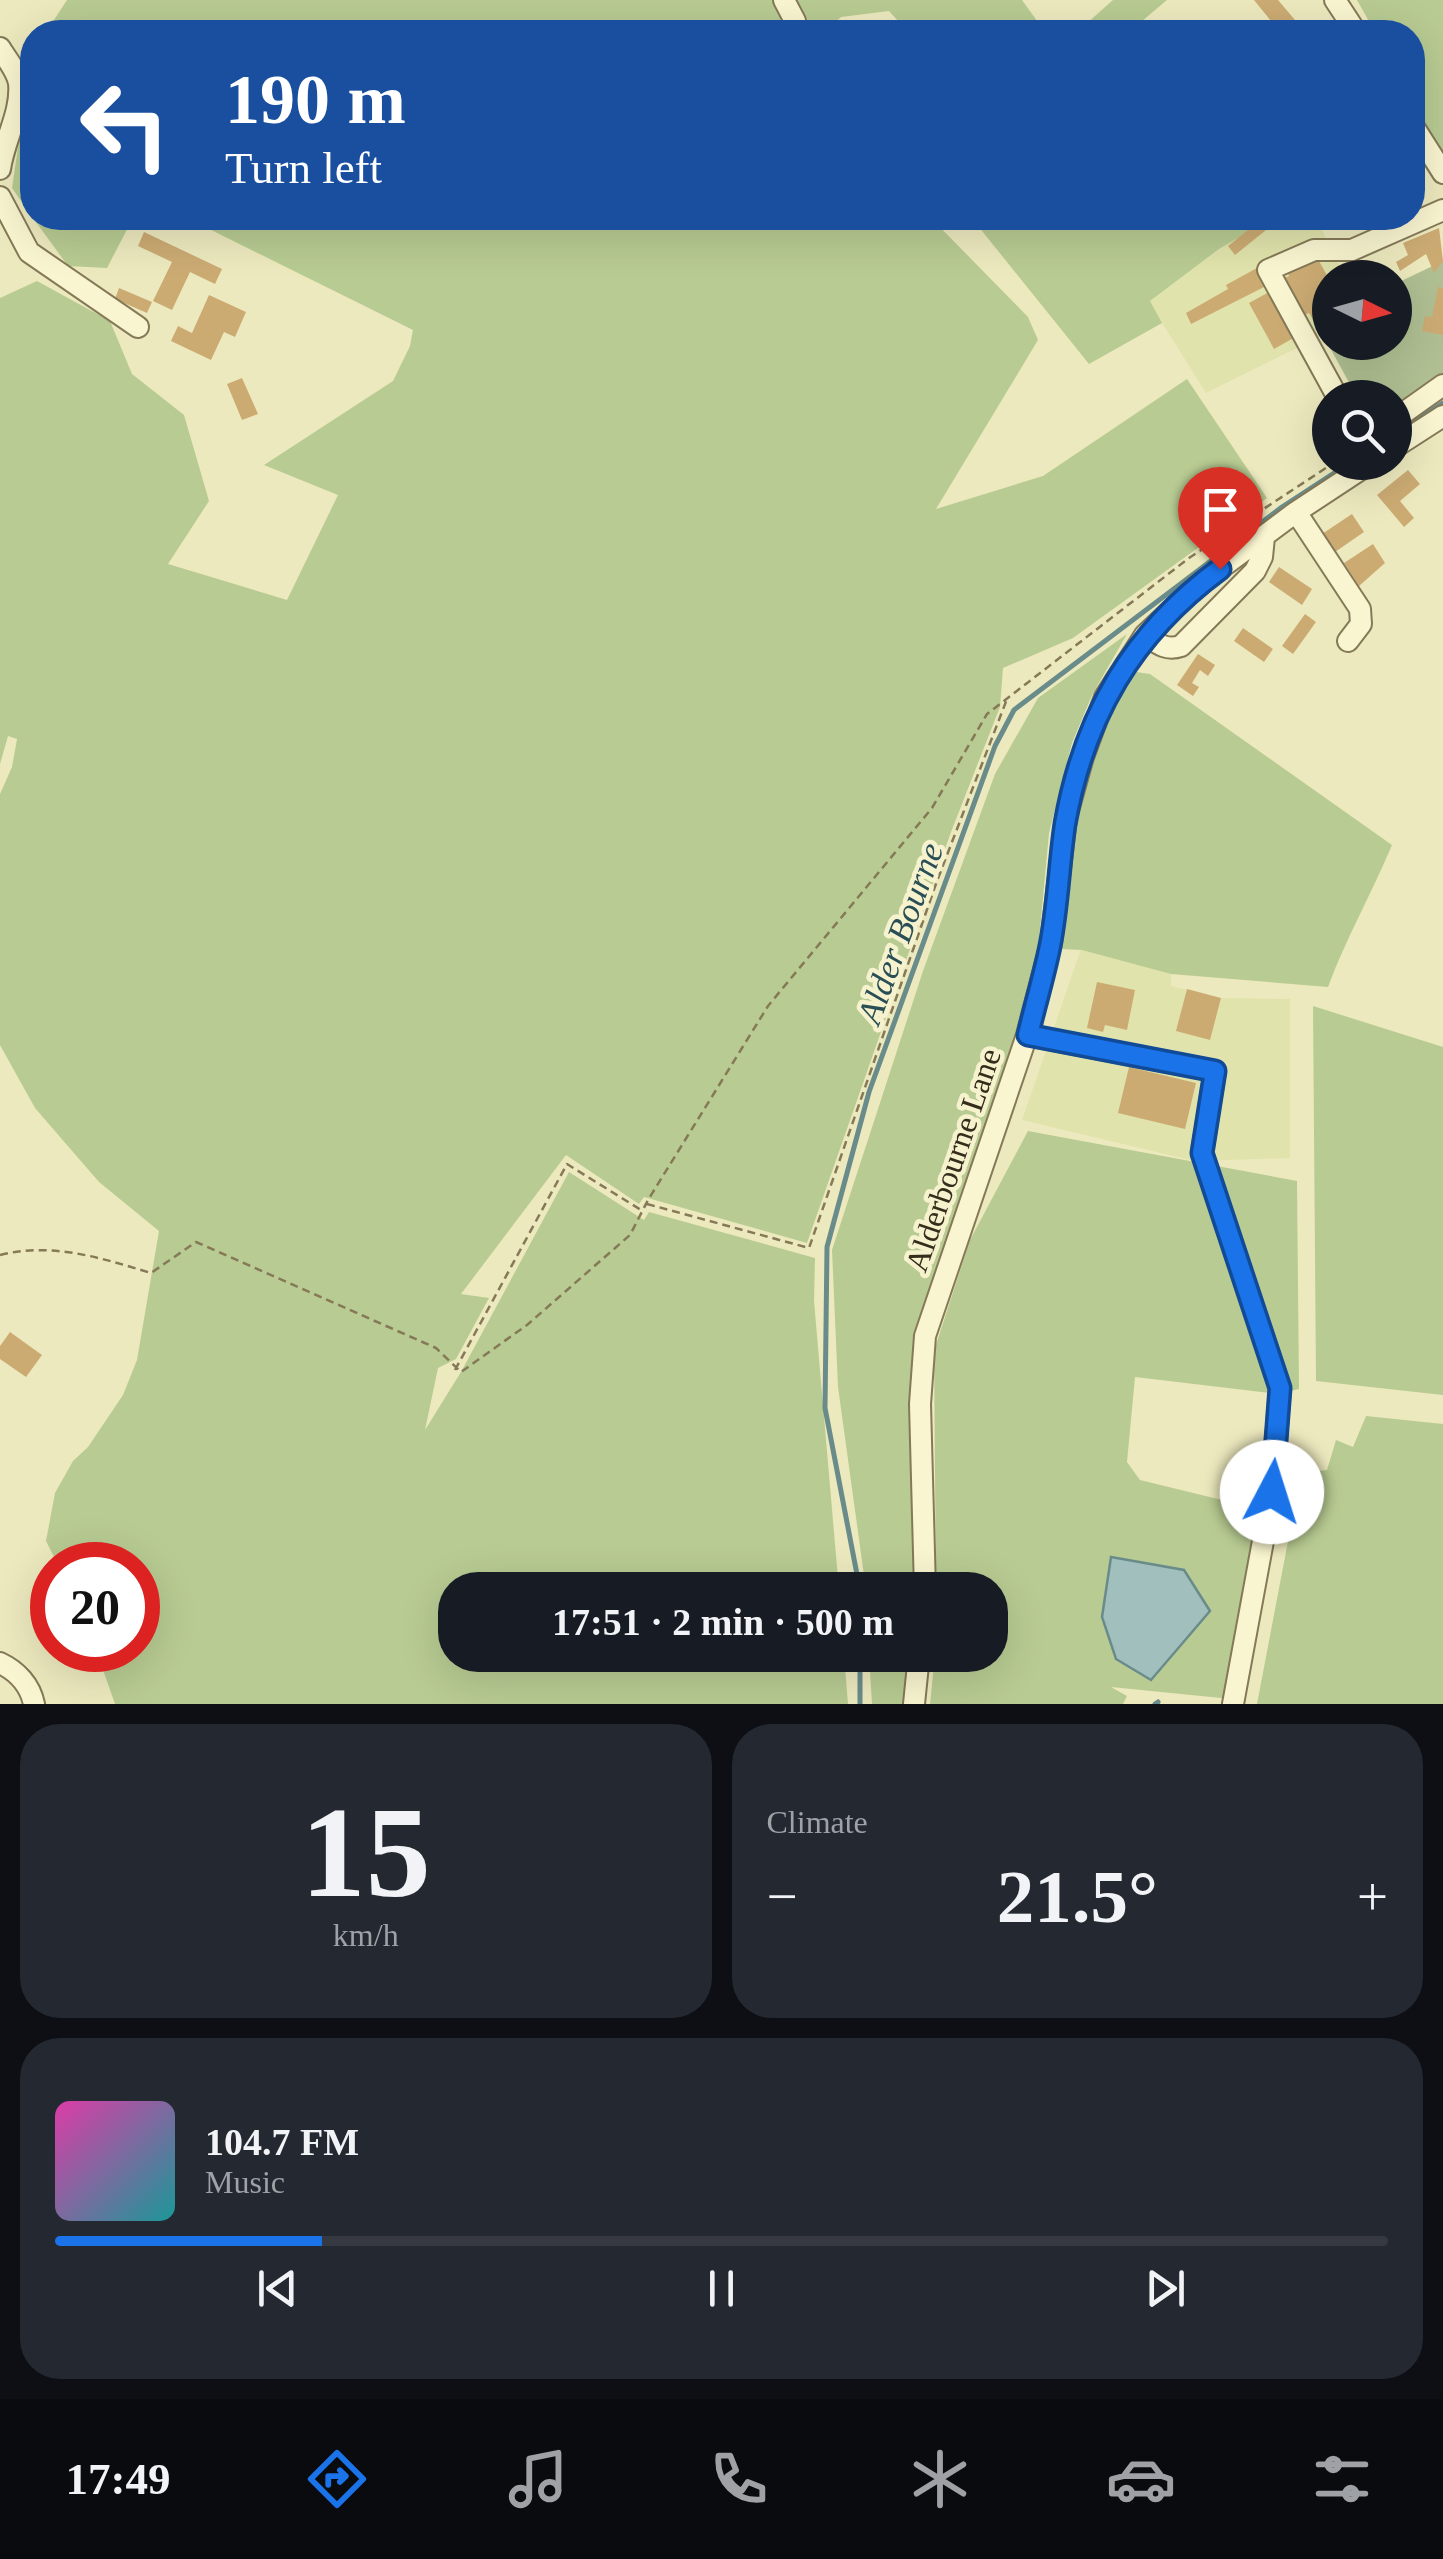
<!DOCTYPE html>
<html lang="en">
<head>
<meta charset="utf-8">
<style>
	body { margin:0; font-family:Georgia,serif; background:#242831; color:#f1f3f6; height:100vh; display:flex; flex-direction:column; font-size:38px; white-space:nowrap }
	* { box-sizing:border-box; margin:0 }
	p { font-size:32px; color:#9ea1a6 }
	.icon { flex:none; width:55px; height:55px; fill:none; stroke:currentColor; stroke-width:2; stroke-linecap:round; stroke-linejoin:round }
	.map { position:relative; height:1704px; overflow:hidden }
	.details { display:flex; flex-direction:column; gap:20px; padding:20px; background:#0d0f14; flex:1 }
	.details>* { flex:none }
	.top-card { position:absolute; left:20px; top:20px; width:1405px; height:210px; border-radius:40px; box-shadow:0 10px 40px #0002; background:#1a4fa0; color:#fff; overflow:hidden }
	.needle { width:65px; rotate:95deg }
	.controls { position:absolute; left:1312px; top:260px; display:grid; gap:20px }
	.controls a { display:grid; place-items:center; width:100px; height:100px; border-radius:50%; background:#171b24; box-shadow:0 10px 40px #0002; font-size:50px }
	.speed { position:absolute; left:30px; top:1542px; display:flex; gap:20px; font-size:50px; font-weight:700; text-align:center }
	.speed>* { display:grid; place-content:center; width:130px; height:130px; border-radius:50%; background:#171b24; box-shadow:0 10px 40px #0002; line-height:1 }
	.speed .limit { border:15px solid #d22; background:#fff; color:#111 }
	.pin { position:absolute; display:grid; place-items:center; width:85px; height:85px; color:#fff; margin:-102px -42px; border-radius:50% 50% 50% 0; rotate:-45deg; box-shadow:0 0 10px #0007 }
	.pin .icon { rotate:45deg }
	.me { position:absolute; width:110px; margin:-55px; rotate:5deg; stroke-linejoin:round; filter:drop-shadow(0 0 8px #0008) }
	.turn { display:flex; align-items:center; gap:35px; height:210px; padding:0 40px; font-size:45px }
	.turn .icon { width:130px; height:130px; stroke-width:2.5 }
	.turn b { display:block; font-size:70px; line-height:85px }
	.big { font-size:75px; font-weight:600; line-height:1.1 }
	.details .tile { flex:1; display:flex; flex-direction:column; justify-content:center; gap:15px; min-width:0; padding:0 35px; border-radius:40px; background:#242831 }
	.details .dial { align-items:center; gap:0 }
	.dial b { font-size:130px; line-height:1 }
	.song { display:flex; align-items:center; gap:30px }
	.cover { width:120px; height:120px; border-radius:15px; background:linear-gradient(135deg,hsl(320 70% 55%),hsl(180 70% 35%)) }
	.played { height:10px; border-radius:5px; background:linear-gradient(90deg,#1a73e8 20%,#363941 20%) }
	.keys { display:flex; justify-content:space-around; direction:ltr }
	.heat { display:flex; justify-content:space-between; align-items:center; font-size:55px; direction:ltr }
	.details .tiles { flex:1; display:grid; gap:20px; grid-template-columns:1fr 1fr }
	.tile:last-child { grid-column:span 2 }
	.trip { position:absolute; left:438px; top:1572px; width:570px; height:100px; border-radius:40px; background:#171b24; box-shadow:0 10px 40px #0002; font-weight:600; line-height:100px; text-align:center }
	.tabs { display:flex; height:160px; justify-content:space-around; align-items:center; background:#090b0e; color:#9ea1a6 }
	.tabs .icon { width:70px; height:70px }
	.tabs .current { color:#1a73e8 }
	.tabs b { font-size:45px; color:#f1f3f6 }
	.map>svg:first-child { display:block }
	.farmland { fill:#e0e3ab }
	.green { fill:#b8cb92 }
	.cemetery { fill:#b0bf92 }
	.water { fill:#a1bfbc; stroke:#698c8b; stroke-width:2.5 }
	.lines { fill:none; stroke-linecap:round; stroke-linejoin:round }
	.stream { stroke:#698c8b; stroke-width:5 }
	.building { fill:#ccab73 }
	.minor-casing { stroke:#857957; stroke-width:24 }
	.path { stroke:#857957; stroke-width:2.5; stroke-dasharray:8 5; stroke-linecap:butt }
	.minor { stroke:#f9f5d0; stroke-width:20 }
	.route-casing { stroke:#114b97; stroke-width:25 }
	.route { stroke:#1a73e8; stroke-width:18 }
	.labels { text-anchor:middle; stroke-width:9; stroke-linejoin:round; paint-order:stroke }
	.street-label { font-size:32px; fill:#352d1b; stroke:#f5f2cd }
	.water-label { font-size:35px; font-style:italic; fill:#2a4e55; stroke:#f5f2cd }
</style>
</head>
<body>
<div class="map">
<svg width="1443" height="1704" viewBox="0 0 1443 1704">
	<rect width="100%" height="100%" fill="#ede9be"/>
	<!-- farmland -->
	<path class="farmland" d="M1273 218H1316L1345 277 1330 278V328L1323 335 1206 393 1149 302 1219 249Z
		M1081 949 1171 974V986L1219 998 1290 999V1158L1194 1161 1022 1120Z"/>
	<!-- green -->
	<path class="green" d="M67 0H1022L1045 32H908L889 11 841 17 825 32H46Z
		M1113 0H1167L1129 32H1077Z
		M1357 0H1443V157L1413 102 1412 32H1375Z
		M32 54V217L12 188Z
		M33 218H133L107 268 68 266Z
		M187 218H931L1028 317 1038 340 936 509 1043 476 1187 379 1267 498 1073 638 1003 668 1000 707 951 832 807 1243 644 1197 639 1204 566 1155 461 1294 489 1298 456 1359 438 1368 425 1430 461 1372 569 1172 644 1220 649 1212 815 1258 814 1301 839 1590H455V1655H844L848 1704H115L96 1650H138V1565H58L46 1541 55 1493 73 1461 88 1447 123 1395 137 1360 159 1231 99 1182 35 1108 0 1045V794L12 767 17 739 8 736 0 764V298L37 281 110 321 132 374 184 415 209 501 168 564 287 600 338 495 264 465 393 381 410 346 413 330Z
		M951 218H1273L1219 249 1150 301 1162 323 1089 364 978 226Z
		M1127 634 1092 695 1072 743 1049 833 1035 983 927 1319 922 1590H866L838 1387 832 1250 923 971 995 774 1038 698Z
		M1136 672 1150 674 1392 845C1372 893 1346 938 1328 987L1171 974 1082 950 1060 949C1067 875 1082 725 1136 672Z
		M1313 1006 1443 1047V1395L1316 1381Z
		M1028 1131 1297 1181 1299 1389 1278 1394 1135 1377 1127 1462 1140 1480 1263 1510 1241 1700 1111 1687 1127 1696 1123 1704H930L935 1655H990V1590H936L934 1351 970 1240Z
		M1366 1416 1443 1424V1704H1257L1301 1473 1327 1470 1336 1440 1353 1447Z
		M869 1655H920L911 1704H872Z"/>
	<!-- cemetery -->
	<path class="cemetery" d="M1443 261V377L1395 408V398L1357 397 1323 335 1330 328V342H1395V284Z"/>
	<!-- water -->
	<path class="water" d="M1111 1557 1184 1570 1210 1611 1151 1680 1116 1659 1102 1617Z"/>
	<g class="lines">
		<!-- stream -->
		<path class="stream" d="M1395 434 1443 403
			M860 1590 825 1408 827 1247 869 1092 995 746 1014 710 1282 507 1351 462
			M860 1704V1655
			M1155 1704 1158 1702"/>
	</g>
	<!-- building -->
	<path class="building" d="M1254 0H1278L1295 20 1280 32Z
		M1263 218H1281L1235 255 1228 246Z
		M1342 218H1380L1382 222 1349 230Z
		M1439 228 1443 261 1434 273 1426 254 1400 271 1396 262 1408 255 1403 243Z
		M144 232 222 269 215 284 190 272 172 310 153 301 172 262 138 246Z
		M1310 256 1313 262 1318 259 1330 281V320L1317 327 1309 313 1301 317 1280 280 1289 276 1286 269Z
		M1257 268 1268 285 1191 324 1186 313 1228 289 1226 285Z
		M1438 287 1443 288V335L1422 331 1425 316 1432 317Z
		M119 288 152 302 147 313 115 299Z
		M1273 290 1297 336 1274 349 1249 303Z
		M209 295 246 312 235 337 224 332 211 360 171 341 178 326 192 333Z
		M242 378 258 414 242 420 227 384Z
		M1408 470 1420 484 1400 501 1414 518 1404 527 1377 495Z
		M1352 514 1364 532 1335 552 1322 534Z
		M1373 544 1385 563 1359 586 1344 563Z
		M1279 567 1312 589 1302 605 1269 582Z
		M1305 614 1316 622 1293 654 1282 646Z
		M1243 628 1273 649 1264 662 1234 641Z
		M1198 654 1215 665 1208 676 1200 670 1192 683 1199 687 1193 696 1177 685Z
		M1097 982 1135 990 1127 1030 1105 1025 1103 1032 1087 1028Z
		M1187 989 1221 998 1210 1040 1176 1031Z
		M1129 1067 1196 1083 1185 1129 1118 1113Z
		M10 1332 42 1355 26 1377 0 1359V1346Z"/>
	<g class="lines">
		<!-- minor casing -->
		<g class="minor-casing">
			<path id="minor" d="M784 0 795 21 792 32
				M1335 0 1356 32
				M0 48C6 58 17 71 19 83 22 112 4 140 0 169
				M1412 124 1443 173
				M0 197 29 252 138 327
				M1338 398 1268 270 1314 250H1352L1443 210
				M1395 419 1443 385
				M1395 447 1443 416
				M1296 512 1360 609 1361 624 1348 641
				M1145 635C1158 644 1166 651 1181 646L1255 571 1262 557 1264 537
				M1027 1035 1215 1071 1202 1153 1280 1388 1272 1492 1233 1704
				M925 1590 920 1404 925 1336 1027 1035 1051 943 1066 818 1083 757 1105 697 1145 635 1198 585 1296 512 1372 462
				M0 1663C17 1671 30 1685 34 1704
				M914 1704 919 1655"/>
		</g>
		<!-- path -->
		<path class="path" d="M647 1204 809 1248 937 881 1007 699
			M0 1255C53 1242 101 1258 151 1273L196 1242 436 1348 461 1372 527 1325 630 1235 648 1200 768 1006 932 808 987 714 1189 558 1335 462
			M455 1370 567 1164 641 1210"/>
		<!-- minor -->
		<use href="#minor" class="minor"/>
	</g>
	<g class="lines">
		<!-- route casing -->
		<g class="route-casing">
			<path id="route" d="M1220 569C1132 634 1084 716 1065 824 1059 864 1058 906 1050 946 1044 976 1035 1005 1028 1035L1215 1071 1202 1153 1280 1388 1272 1492"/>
		</g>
		<!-- route -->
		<use href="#route" class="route"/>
	</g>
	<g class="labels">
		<!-- street labels -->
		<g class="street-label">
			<text transform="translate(953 1160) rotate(-71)" y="11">Alderbourne Lane</text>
		</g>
		<!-- water labels -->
		<g class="water-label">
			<text transform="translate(900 933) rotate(-70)" y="12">Alder Bourne</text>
		</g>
	</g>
</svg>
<div class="controls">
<a><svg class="needle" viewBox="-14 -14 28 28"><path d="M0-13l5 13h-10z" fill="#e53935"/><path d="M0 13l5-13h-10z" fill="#9ea1a6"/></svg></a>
<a><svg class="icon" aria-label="search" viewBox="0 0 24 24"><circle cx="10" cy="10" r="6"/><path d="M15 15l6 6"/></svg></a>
</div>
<div class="speed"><div class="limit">20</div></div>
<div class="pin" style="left:1220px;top:569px;background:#d93025"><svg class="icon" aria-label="arrive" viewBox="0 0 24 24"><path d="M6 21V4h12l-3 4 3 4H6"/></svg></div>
<svg class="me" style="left:1272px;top:1492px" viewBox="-20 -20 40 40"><circle r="19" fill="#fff"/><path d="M0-13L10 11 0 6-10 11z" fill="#1a73e8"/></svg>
<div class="trip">17:51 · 2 min · 500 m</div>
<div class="top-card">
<div class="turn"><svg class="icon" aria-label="left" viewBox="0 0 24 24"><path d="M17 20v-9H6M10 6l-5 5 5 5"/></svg><div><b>190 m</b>Turn left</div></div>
</div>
</div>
<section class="details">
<div class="tiles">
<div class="tile dial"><b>15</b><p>km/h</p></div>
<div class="tile"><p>Climate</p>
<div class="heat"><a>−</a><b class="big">21.5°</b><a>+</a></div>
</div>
<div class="tile">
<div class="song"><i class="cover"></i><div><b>104.7 FM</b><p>Music</p></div></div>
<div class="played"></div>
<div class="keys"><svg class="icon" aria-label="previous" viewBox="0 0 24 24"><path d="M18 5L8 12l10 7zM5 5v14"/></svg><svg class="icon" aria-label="pause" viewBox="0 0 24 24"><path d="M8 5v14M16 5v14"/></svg><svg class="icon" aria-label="next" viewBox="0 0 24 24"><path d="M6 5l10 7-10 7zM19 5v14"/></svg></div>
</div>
</div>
</section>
<nav class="tabs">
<b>17:49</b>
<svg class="icon current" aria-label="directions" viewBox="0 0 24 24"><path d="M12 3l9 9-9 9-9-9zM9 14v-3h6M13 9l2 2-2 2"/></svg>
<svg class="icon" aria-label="music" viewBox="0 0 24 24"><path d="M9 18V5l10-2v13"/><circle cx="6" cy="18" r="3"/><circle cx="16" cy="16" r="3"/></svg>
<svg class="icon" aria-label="phone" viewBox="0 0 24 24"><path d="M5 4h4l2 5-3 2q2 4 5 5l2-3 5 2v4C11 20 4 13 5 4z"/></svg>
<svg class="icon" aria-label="climate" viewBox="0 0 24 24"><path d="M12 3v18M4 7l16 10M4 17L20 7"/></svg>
<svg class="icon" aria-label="car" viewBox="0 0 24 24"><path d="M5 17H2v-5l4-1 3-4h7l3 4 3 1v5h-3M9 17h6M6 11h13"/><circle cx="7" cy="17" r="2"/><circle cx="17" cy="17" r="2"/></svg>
<svg class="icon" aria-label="filters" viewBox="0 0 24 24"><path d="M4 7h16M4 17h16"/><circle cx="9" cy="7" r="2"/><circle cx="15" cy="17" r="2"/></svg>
</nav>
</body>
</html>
